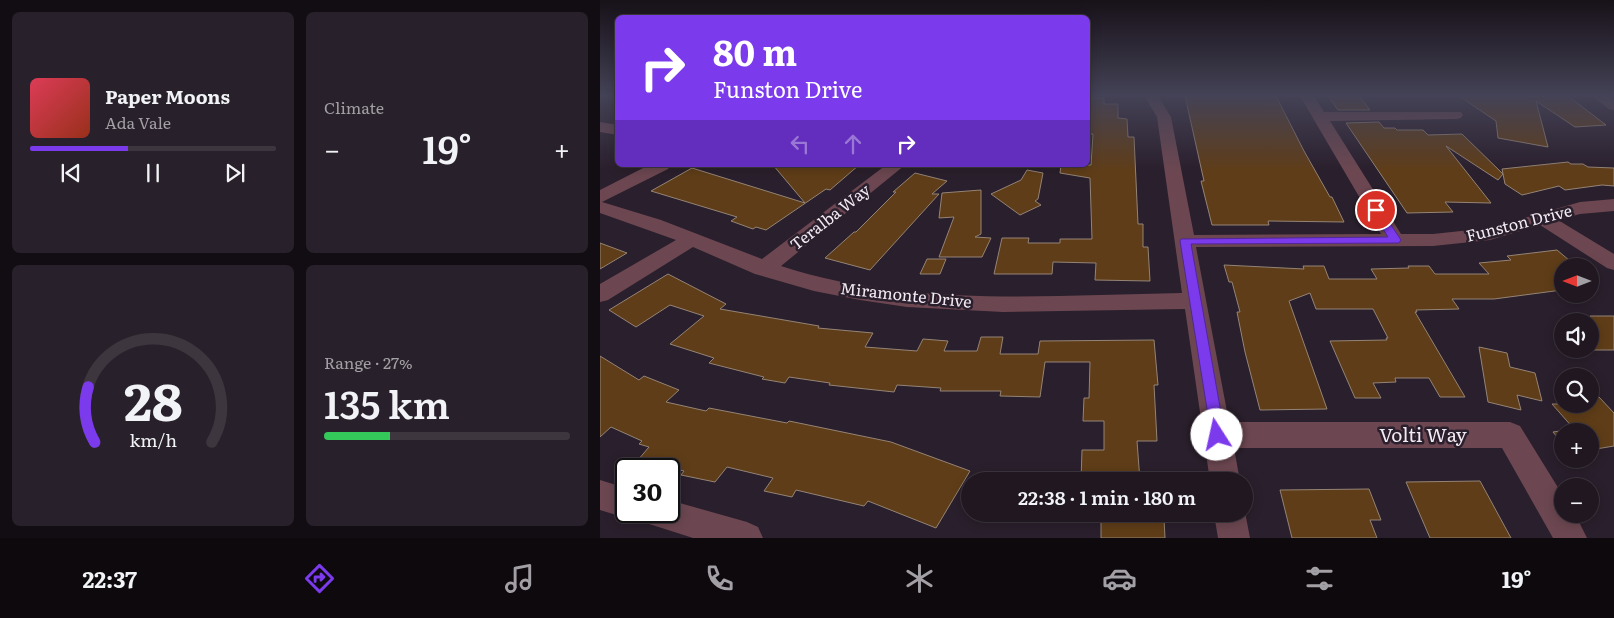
<!DOCTYPE html>
<html lang="en">
<head>
<meta charset="utf-8">
<style>
	body { margin:0; font-family:Literata,serif; background:#28202a; color:#f1f3f6; height:100vh; display:flex; flex-direction:column; font-size:19px; white-space:nowrap }
	* { box-sizing:border-box; margin:0 }
	p { font-size:16px; color:#a29fa5 }
	.icon { flex:none; width:28px; height:28px; fill:none; stroke:currentColor; stroke-width:2; stroke-linecap:round; stroke-linejoin:round }
	.map { position:relative; flex:1; overflow:hidden }
	.drawer { display:flex; flex-direction:column; gap:12px; padding:12px; background:#120d12; width:600px }
	.drawer>* { flex:none }
	.banner { position:absolute; left:15px; top:15px; width:475px; height:152px; border-radius:8px; box-shadow:0 2px 12px #0003,0 0 0 1px #3d363f; background:#7c3aed; color:#fff; overflow:hidden }
	.needle { width:32px; rotate:270deg }
	.fabs { position:absolute; left:954px; top:258px; display:grid; gap:10px }
	.fabs a { display:grid; place-items:center; width:45px; height:45px; border-radius:50%; background:#201721; box-shadow:0 2px 12px #0003,0 0 0 1px #3d363f; font-size:25px }
	.speed { position:absolute; left:15px; top:458px; display:flex; gap:10px; font-size:25px; font-weight:700; text-align:center }
	.speed>* { display:grid; place-content:center; width:65px; height:65px; border-radius:50%; background:#201721; box-shadow:0 2px 12px #0003,0 0 0 1px #3d363f; line-height:1 }
	.speed .limit { border:2px solid #111; border-radius:8px; background:#fff; color:#111 }
	.pin { position:absolute; display:grid; place-items:center; width:42px; height:42px; color:#fff; margin:-21px; border:2px solid #fff; border-radius:50%; box-shadow:0 1px 5px #0007 }
	.me { position:absolute; width:55px; margin:-28px; rotate:350deg; stroke-linejoin:round; filter:drop-shadow(0 0 4px #0008) }
	.turn { display:flex; align-items:center; gap:18px; height:105px; padding:0 15px; font-size:22px }
	.turn .icon { width:65px; height:65px; stroke-width:2.5 }
	.turn b { display:block; font-size:35px; line-height:42px }
	.lanes { display:flex; align-items:center; height:48px; padding:0 15px; background:#0003; justify-content:center; gap:25px; direction:ltr }
	.lanes .off { opacity:.35 }
	.big { font-size:38px; font-weight:600; line-height:1.1 }
	.drawer .widget { flex:1; display:flex; flex-direction:column; justify-content:center; gap:8px; min-width:0; padding:0 18px; border-radius:8px; background:#28202a }
	.drawer .dial { align-items:center; gap:0 }
	.dial svg { height:130px; overflow:visible; fill:none; stroke:#3d363f; stroke-width:7; stroke-linecap:round; text-anchor:middle }
	.dial text { fill:#f1f3f6; stroke:none }
	.song { display:flex; align-items:center; gap:15px }
	.cover { width:60px; height:60px; border-radius:8px; background:linear-gradient(135deg,hsl(350 70% 55%),hsl(10 70% 35%)) }
	.played { height:5px; border-radius:2px; background:linear-gradient(90deg,#7c3aed 40%,#3d363f 40%) }
	.keys { display:flex; justify-content:space-around; direction:ltr }
	.heat { display:flex; justify-content:space-between; align-items:center; font-size:28px; direction:ltr }
	.charge { height:8px; border-radius:4px; background:linear-gradient(90deg,#34c759 27%,#3d363f 0) }
	.drawer .tiles { flex:1; display:grid; gap:12px; grid-template-columns:repeat(2,1fr) }
	.trip { position:absolute; left:361px; top:472px; width:292px; height:50px; border-radius:25px; background:#201721; box-shadow:0 2px 12px #0003,0 0 0 1px #3d363f; font-weight:600; line-height:50px; text-align:center }
	.dock { display:flex; height:80px; justify-content:space-around; align-items:center; background:#0d090d; color:#a29fa5 }
	.dock .icon { width:35px; height:35px }
	.dock .current { color:#7c3aed }
	.dock b { font-size:22px; color:#f1f3f6 }
	main { display:flex; flex:1; min-height:0 }
	.map>svg:first-child { display:block }
	.building { fill:#5f3d18; stroke:#948476 }
	.lines { fill:none; stroke-linecap:round; stroke-linejoin:round }
	.minor { fill:#6c4751; fill-rule:evenodd }
	.route { fill:#7c3aed; stroke:#51269a }
	.labels { text-anchor:middle; stroke-width:5; stroke-linejoin:round; paint-order:stroke }
	.street-label { font-size:16px; fill:#f3ebf4; stroke:#2a1f2c }
	.near-street-label { font-size:19px; fill:#f3ebf4; stroke:#2a1f2c }
</style>
</head>
<body>
<main>
<section class="drawer">
<div class="tiles">
<div class="widget">
<div class="song"><i class="cover"></i><div><b>Paper Moons</b><p>Ada Vale</p></div></div>
<div class="played"></div>
<div class="keys"><svg class="icon" aria-label="previous" viewBox="0 0 24 24"><path d="M18 5L8 12l10 7zM5 5v14"/></svg><svg class="icon" aria-label="pause" viewBox="0 0 24 24"><path d="M8 5v14M16 5v14"/></svg><svg class="icon" aria-label="next" viewBox="0 0 24 24"><path d="M6 5l10 7-10 7zM19 5v14"/></svg></div>
</div>
<div class="widget"><p>Climate</p>
<div class="heat"><a>−</a><b class="big">19°</b><a>+</a></div>
</div>
<div class="widget dial"><svg viewBox="0 0 100 80">
<path d="M14 69A42 42 0 1 1 86 69"/>
<path d="M14 69A42 42 0 0 1 10 35" stroke="#7c3aed"/>
<text x="50" y="56" font-size="32" font-weight="700">28</text>
<text x="50" y="72" font-size="11">km/h</text>
</svg></div>
<div class="widget"><p>Range · 27%</p><b class="big">135 km</b><div class="charge"></div></div>
</div>
</section>
<div class="map">
<svg width="1014" height="538" viewBox="0 0 1014 538">
	<rect width="100%" height="100%" fill="#2a1f2c"/>
	<!-- building -->
	<path class="building" d="M585 96H676L704 151 730 197H732L744 222 668 221 669 225H612L601 181H604Z
		M728 96H759L770 110H738Z
		M859 96H968L1006 125 975 127 936 101 948 147 898 138 896 121Z
		M488 98H504V104H518V118L527 119 528 137H534L538 224H543V247H548L550 281 495 280 496 263 453 262 452 274H394L402 238H429L428 243H460V239H492L490 178 460 173 461 165H491L493 134H488Z
		M779 122 784 128H795L797 130H823L828 135 862 134 903 174 898 180 846 146 891 203 845 202 853 212 807 213 746 123Z
		M968 162 971 164H983L988 167 1014 168V186L1002 185 965 190 959 186 922 195 905 184 902 169Z
		M173 165H259L230 190 226 189 166 230 156 227 153 229 131 221 137 217 51 191 92 168 205 203Z
		M427 170 443 173 438 199 435 201 441 205 420 215 391 194 421 180Z
		M315 173 347 181 332 194H339L270 270 225 258 254 232H256L296 192H293Z
		M381 190V234L375 237 391 238 382 257H339L354 217 339 218 342 193Z
		M0 243 27 253 0 269Z
		M957 250 976 266H962V290L894 299H852L859 309 816 310 817 312H815L865 397H840L829 378H795L796 382 773 383 781 398H755L730 341 787 340 786 338H788L773 309H716L710 293 689 301 727 409 660 410 645 352 637 312H640L632 282H629L624 265 704 269 703 266H724L729 279H777L771 269 809 268 808 266H829L835 274H889L879 263 911 260 907 256Z
		M327 259H346L340 274H320Z
		M68 274 126 304 120 309 219 326 218 328 273 333 265 347 317 351 323 339 348 341 344 351H377L381 337H403L400 354H438L440 341 554 340 558 385H554L557 441H537L540 481H481L482 450H504V421H483L484 398H489L490 362H445L440 397 400 396 401 391H340L341 388 297 385 294 392 229 385 230 383 189 377 185 383 162 379 164 377 109 363 114 358 70 344 104 316 70 305 36 327 9 310Z
		M990 316H1014V350H990Z
		M879 347 907 353 910 367 935 373 942 401 917 395 921 410 888 402Z
		M0 356 39 380 44 376 79 390 66 402 106 411 109 408 187 423 189 421 291 442 370 471 336 528 268 501 264 506 196 490 192 497 164 491 173 478 127 467 115 482 81 475 84 471 38 460 49 447 39 444 42 441 11 427 0 437Z
		M999 397 1014 413V446L990 450V431H962V443L953 432 974 429 952 404H990V399Z
		M880 481 911 538H830L806 482Z
		M769 489 781 520H770L777 538H692L680 490Z
		M501 516 564 518 565 538H501Z"/>
	<g class="lines">
		<!-- minor -->
		<path class="minor" d="M548 96H558L571 117 594 235 781 234 700 96H714L724 112H861L863 115 861 118 856 119 730 121 801 234H833L889 228 980 202 1014 199V211L980 214 958 220 1014 254V270L1007 268 940 225 890 240 833 246 596 247 629 422H910L920 426 962 494V514H975L987 538H953L902 448H634L640 481H610L585 309 403 312 307 307 260 300 214 291 155 274 93 247 8 300 0 302V284L76 240 0 213V190L49 165H70L68 169 2 202 61 220 162 259 286 165H305L181 266C309 308 450 295 582 293L557 117 546 99Z
			M992 96H1008L1014 100V110L1009 109Z
			M0 122 18 125V135L0 132Z
			M0 480 26 488V511H38L37 514 26 518 0 510Z
			M69 500 147 522 158 527 163 538H93L43 522 38 511H69Z
			M645 512 650 538H618L614 514H645Z"/>
	</g>
	<!-- sky -->
	<linearGradient id="sky" x2="0" y2="1"><stop stop-color="#171118"/><stop offset="0.56" stop-color="#444256"/><stop offset="1" stop-color="#444256" stop-opacity="0"/></linearGradient>
	<rect width="1014" height="171" fill="url(#sky)"/>
	<!-- route -->
	<path class="route" d="M776 206 781 210 801 240 799 243 591 244 625 435 623 440 617 442 612 440 580 241 581 239 788 237 771 210Z"/>
	<g class="labels">
		<!-- street labels -->
		<g class="street-label">
			<text transform="translate(230 217) rotate(-38)" y="6">Teralba Way</text>
			<text transform="translate(919 223) rotate(-14)" y="6">Funston Drive</text>
			<text transform="translate(306 295) rotate(6)" y="6">Miramonte Drive</text>
		</g>
		<!-- near-street labels -->
		<g class="near-street-label">
			<text x="823" y="442">Volti Way</text>
		</g>
	</g>
</svg>
<div class="fabs">
<a><svg class="needle" viewBox="-14 -14 28 28"><path d="M0-13l5 13h-10z" fill="#e53935"/><path d="M0 13l5-13h-10z" fill="#a29fa5"/></svg></a>
<a><svg class="icon" aria-label="sound" viewBox="0 0 24 24"><path d="M4 9h4l5-4v14l-5-4H4zM17 9q2 3 0 6"/></svg></a>
<a><svg class="icon" aria-label="search" viewBox="0 0 24 24"><circle cx="10" cy="10" r="6"/><path d="M15 15l6 6"/></svg></a>
<a>+</a>
<a>−</a>
</div>
<div class="speed"><div class="limit">30</div></div>
<div class="pin" style="left:776px;top:210px;background:#d93025"><svg class="icon" aria-label="arrive" viewBox="0 0 24 24"><path d="M6 21V4h12l-3 4 3 4H6"/></svg></div>
<svg class="me" style="left:617px;top:435px" viewBox="-20 -20 40 40"><circle r="19" fill="#fff"/><path d="M0-13L10 11 0 6-10 11z" fill="#7c3aed"/></svg>
<div class="trip">22:38 · 1 min · 180 m</div>
<div class="banner">
<div class="turn"><svg class="icon" aria-label="right" viewBox="0 0 24 24"><path d="M7 20v-9h11M14 6l5 5-5 5"/></svg><div><b>80 m</b>Funston Drive</div></div>
<div class="lanes"><svg class="icon off" aria-label="left" viewBox="0 0 24 24"><path d="M17 20v-9H6M10 6l-5 5 5 5"/></svg><svg class="icon off" aria-label="ahead" viewBox="0 0 24 24"><path d="M12 20V5M6 11l6-6 6 6"/></svg><svg class="icon" aria-label="right" viewBox="0 0 24 24"><path d="M7 20v-9h11M14 6l5 5-5 5"/></svg></div>
</div>
</div>
</main>
<nav class="dock">
<b>22:37</b>
<svg class="icon current" aria-label="directions" viewBox="0 0 24 24"><path d="M12 3l9 9-9 9-9-9zM9 14v-3h6M13 9l2 2-2 2"/></svg>
<svg class="icon" aria-label="music" viewBox="0 0 24 24"><path d="M9 18V5l10-2v13"/><circle cx="6" cy="18" r="3"/><circle cx="16" cy="16" r="3"/></svg>
<svg class="icon" aria-label="phone" viewBox="0 0 24 24"><path d="M5 4h4l2 5-3 2q2 4 5 5l2-3 5 2v4C11 20 4 13 5 4z"/></svg>
<svg class="icon" aria-label="climate" viewBox="0 0 24 24"><path d="M12 3v18M4 7l16 10M4 17L20 7"/></svg>
<svg class="icon" aria-label="car" viewBox="0 0 24 24"><path d="M5 17H2v-5l4-1 3-4h7l3 4 3 1v5h-3M9 17h6M6 11h13"/><circle cx="7" cy="17" r="2"/><circle cx="17" cy="17" r="2"/></svg>
<svg class="icon" aria-label="filters" viewBox="0 0 24 24"><path d="M4 7h16M4 17h16"/><circle cx="9" cy="7" r="2"/><circle cx="15" cy="17" r="2"/></svg>
<b>19°</b>
</nav>
</body>
</html>
